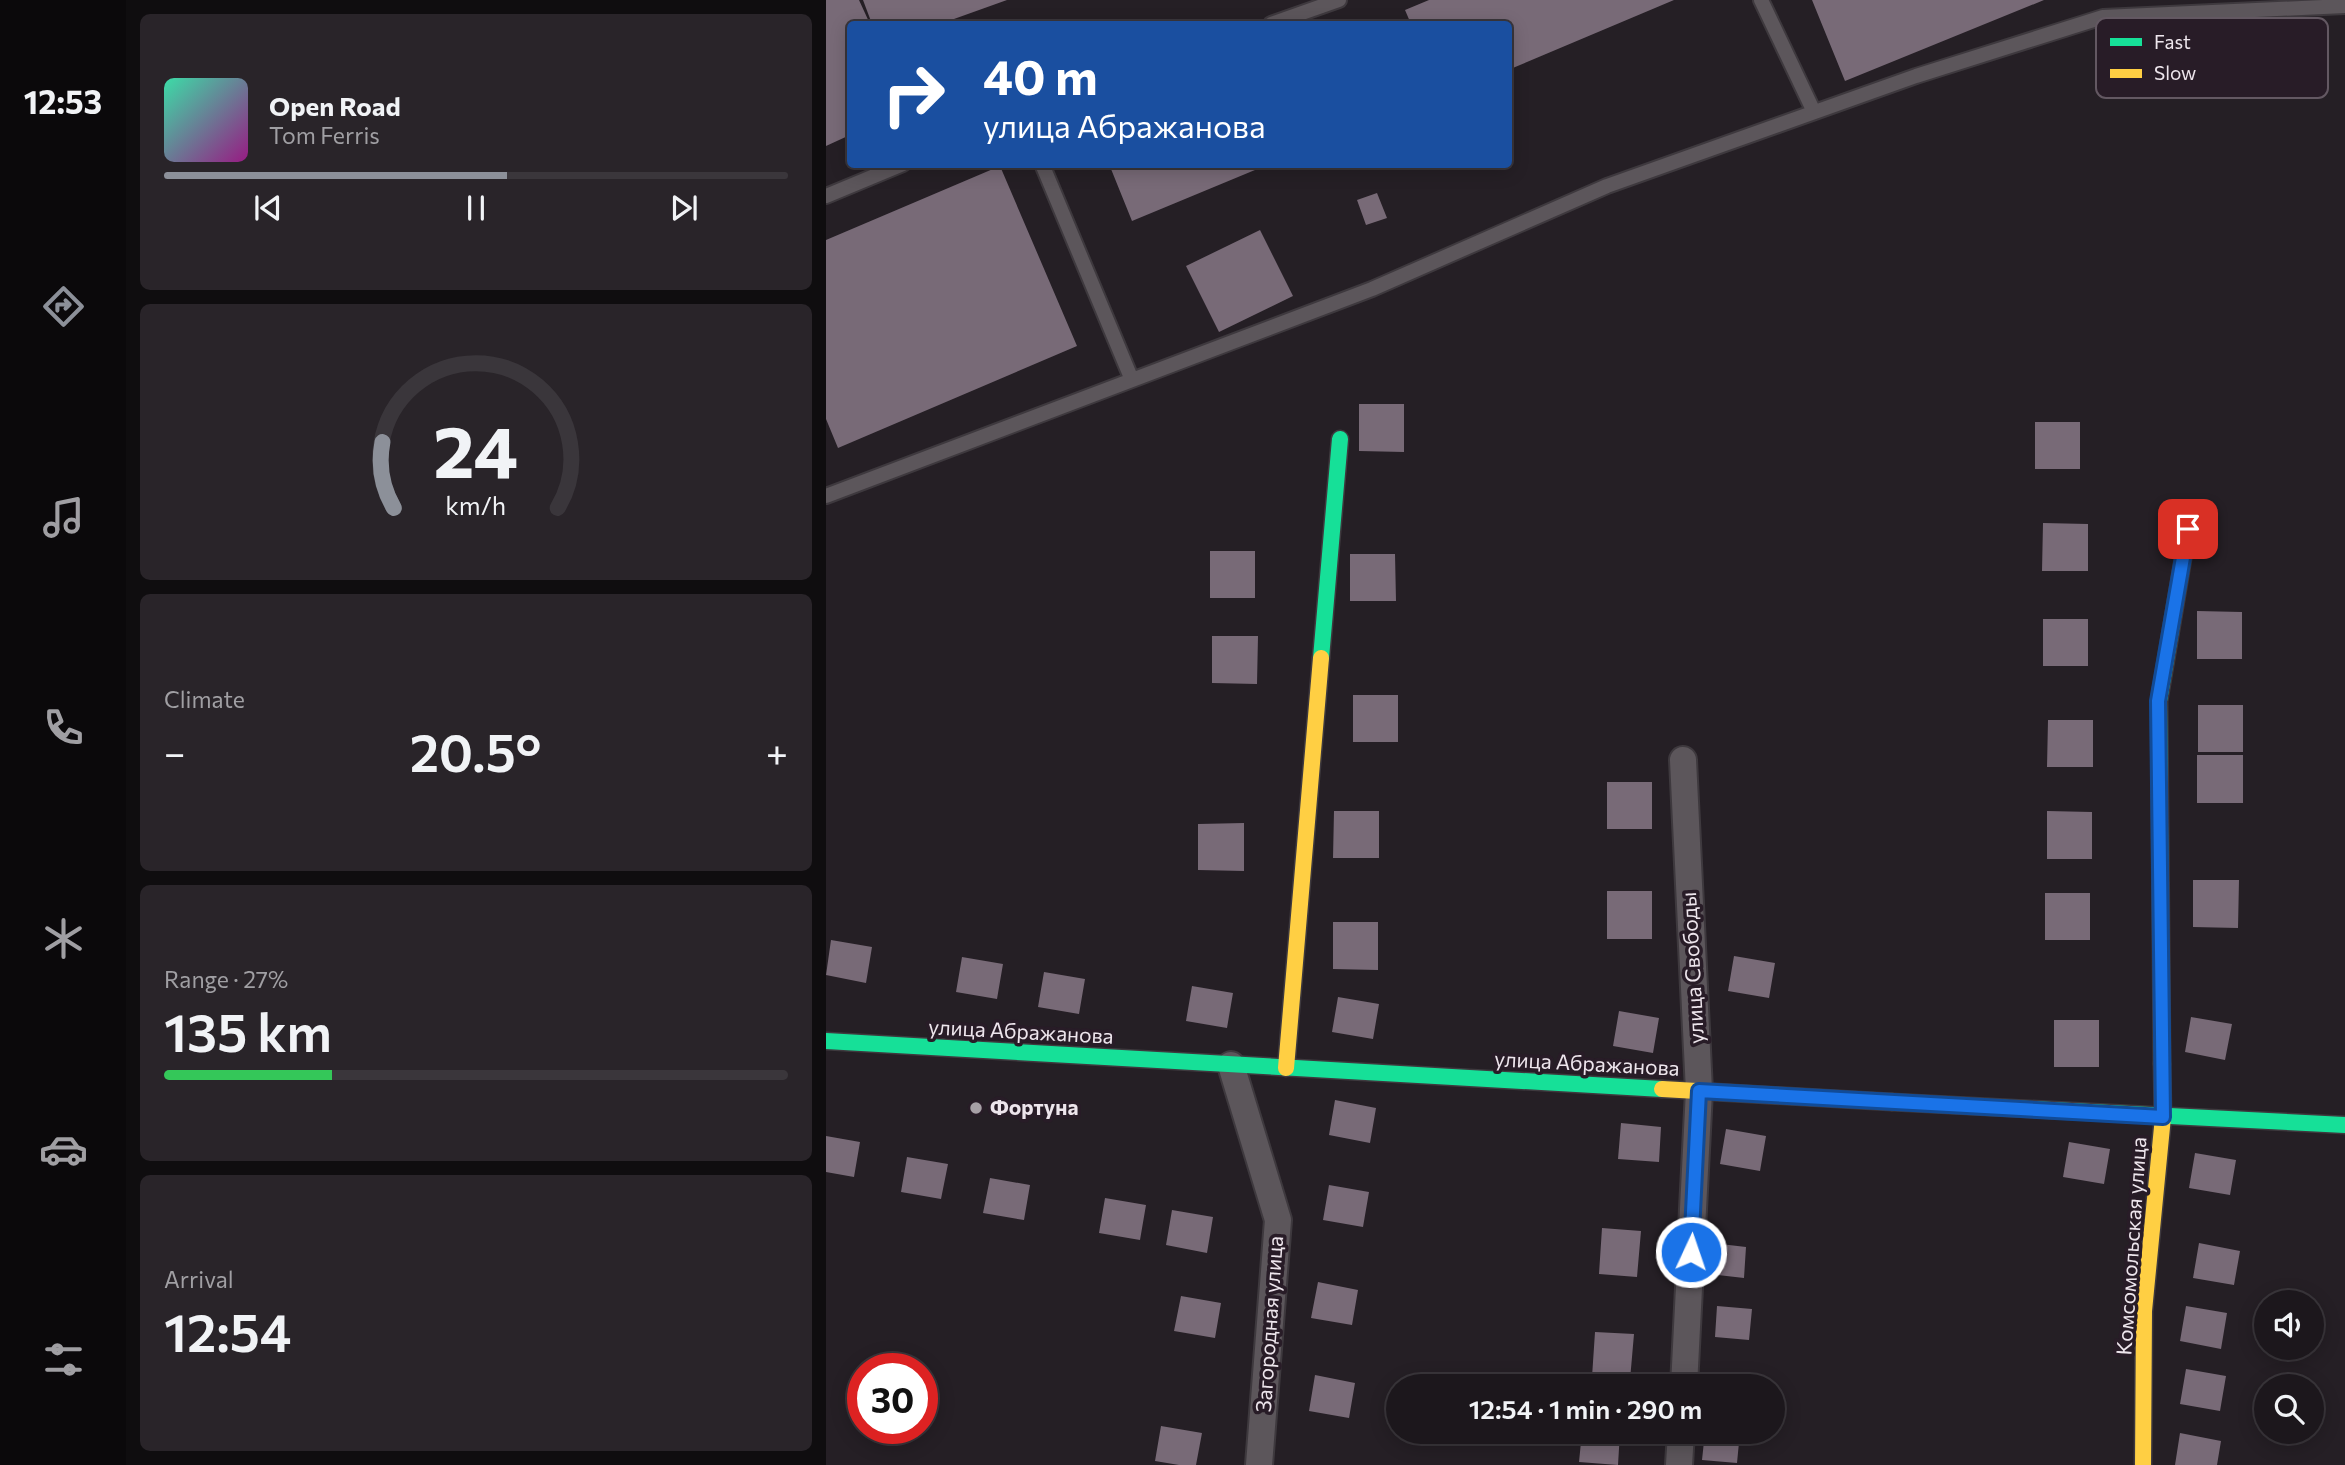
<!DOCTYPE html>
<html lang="en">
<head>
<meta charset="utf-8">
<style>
	body { margin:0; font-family:Commissioner,sans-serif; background:#292429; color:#f1f3f6; height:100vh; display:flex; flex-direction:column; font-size:26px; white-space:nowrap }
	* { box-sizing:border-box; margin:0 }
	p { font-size:23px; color:#a09fa3 }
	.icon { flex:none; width:38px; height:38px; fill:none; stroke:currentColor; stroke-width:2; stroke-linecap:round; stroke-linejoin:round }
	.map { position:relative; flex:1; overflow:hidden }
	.details { display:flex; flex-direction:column; gap:14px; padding:14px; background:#0f0d0f; width:700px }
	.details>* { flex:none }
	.guide { position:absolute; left:21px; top:21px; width:665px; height:147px; border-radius:7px; box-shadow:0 4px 18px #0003,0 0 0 2px #3a363b; background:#1a4fa0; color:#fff; overflow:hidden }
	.tools { position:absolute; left:1428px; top:1290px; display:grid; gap:14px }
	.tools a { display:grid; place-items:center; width:70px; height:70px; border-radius:50%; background:#1c171c; box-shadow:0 4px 18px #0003,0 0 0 2px #3a363b; font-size:35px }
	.speed { position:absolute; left:21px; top:1353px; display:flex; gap:14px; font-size:35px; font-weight:700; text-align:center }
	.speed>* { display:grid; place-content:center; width:91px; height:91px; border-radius:50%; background:#1c171c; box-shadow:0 4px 18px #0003,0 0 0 2px #3a363b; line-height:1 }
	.speed .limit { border:10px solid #d22; background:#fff; color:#111 }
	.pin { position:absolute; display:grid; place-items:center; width:60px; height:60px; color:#fff; margin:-30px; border-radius:14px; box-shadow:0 4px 10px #0006 }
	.me { position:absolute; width:77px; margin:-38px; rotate:3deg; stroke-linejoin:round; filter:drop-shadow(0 0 5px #0008) }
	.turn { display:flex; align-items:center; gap:24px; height:147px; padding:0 21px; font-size:32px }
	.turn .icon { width:91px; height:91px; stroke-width:2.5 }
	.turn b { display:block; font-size:49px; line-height:60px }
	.big { font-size:52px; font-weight:600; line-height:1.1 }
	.details .tile { flex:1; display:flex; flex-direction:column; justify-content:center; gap:10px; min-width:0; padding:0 24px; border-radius:10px; background:#292429 }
	.details .dial { align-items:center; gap:0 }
	.dial svg { height:182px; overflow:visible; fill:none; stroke:#3a363b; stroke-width:7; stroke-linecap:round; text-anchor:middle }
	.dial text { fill:#f1f3f6; stroke:none }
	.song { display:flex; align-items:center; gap:21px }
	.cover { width:84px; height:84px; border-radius:10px; background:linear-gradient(135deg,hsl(160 70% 55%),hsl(310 70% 35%)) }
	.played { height:7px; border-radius:4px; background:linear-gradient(90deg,#8c9099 55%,#3a363b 55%) }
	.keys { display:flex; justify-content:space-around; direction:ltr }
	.heat { display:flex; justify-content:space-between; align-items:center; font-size:38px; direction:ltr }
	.charge { height:10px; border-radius:5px; background:linear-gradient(90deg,#34c759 27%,#3a363b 0) }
	.trip { position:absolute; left:560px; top:1374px; width:399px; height:70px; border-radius:35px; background:#1c171c; box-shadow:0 4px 18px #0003,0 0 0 2px #3a363b; font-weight:600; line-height:70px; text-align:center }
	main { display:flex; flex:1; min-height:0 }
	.menu { display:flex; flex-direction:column; width:126px; justify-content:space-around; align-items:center; background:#0b090b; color:#a09fa3 }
	.menu .icon { width:49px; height:49px }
	.menu .active { color:#8c9099 }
	.menu b { font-size:32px; color:#f1f3f6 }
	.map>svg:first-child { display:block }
	.building { fill:#786a77 }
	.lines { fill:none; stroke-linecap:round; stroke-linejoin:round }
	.lane-casing { stroke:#3e393e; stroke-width:18 }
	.street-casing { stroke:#3e393e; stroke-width:30 }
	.fast-casing { stroke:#3e393e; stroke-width:19 }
	.slow-casing { stroke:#3e393e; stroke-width:19 }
	.lane { stroke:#5c565b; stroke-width:14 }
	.street { stroke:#5c565b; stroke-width:26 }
	.fast { stroke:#16e098; stroke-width:16 }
	.slow { stroke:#ffcf43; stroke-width:16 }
	.route-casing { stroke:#114b97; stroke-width:18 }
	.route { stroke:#1a73e8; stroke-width:12 }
	.poi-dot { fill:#a7a0a6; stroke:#281c27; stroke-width:2.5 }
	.labels { text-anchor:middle; stroke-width:7; stroke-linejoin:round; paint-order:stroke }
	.street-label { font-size:21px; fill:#ede5ec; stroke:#281c27 }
	.poi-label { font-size:21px; font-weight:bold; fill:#ede5ec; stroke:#281c27; text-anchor:start }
	.key { fill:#281c27; stroke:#635862; stroke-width:2 }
	.key-label { font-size:19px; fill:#ede5ec }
</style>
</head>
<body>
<main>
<nav class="menu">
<b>12:53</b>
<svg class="icon active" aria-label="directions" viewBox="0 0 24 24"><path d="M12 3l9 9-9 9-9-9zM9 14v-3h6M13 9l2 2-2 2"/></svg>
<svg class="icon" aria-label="music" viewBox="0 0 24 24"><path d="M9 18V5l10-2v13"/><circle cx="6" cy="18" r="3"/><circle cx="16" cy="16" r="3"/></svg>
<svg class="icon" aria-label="phone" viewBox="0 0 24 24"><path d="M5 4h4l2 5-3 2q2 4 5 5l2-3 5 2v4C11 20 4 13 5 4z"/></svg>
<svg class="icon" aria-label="climate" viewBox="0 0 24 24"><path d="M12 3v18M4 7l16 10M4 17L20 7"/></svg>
<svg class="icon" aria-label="car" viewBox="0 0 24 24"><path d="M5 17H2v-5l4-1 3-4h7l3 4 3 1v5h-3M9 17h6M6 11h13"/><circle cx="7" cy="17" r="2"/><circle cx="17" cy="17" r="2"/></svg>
<svg class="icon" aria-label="filters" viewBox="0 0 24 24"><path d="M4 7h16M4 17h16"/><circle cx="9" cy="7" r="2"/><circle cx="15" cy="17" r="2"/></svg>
</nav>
<section class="details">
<div class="tile">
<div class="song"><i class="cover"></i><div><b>Open Road</b><p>Tom Ferris</p></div></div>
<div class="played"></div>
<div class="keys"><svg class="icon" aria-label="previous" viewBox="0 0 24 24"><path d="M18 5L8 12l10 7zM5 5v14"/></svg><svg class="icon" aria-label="pause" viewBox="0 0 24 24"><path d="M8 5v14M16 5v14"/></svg><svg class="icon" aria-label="next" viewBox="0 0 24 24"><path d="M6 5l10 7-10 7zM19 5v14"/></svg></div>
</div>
<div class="tile dial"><svg viewBox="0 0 100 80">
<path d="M14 69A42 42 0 1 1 86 69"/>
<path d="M14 69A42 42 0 0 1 9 40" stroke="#8c9099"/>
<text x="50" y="56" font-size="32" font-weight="700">24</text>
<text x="50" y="72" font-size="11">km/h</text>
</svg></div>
<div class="tile"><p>Climate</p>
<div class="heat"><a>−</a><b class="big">20.5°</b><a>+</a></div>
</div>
<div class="tile"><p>Range · 27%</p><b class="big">135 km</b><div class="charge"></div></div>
<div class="tile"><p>Arrival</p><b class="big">12:54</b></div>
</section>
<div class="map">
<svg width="1519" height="1465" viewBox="0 0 1519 1465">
	<rect width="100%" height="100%" fill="#251f25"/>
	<!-- building -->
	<path class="building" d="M0 0H33L44 24H24V135L0 146Z
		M37 0H181L114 24H46Z
		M603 0H848L682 70V24H585L579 10Z
		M986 0H1218L1019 81Z
		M283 164H441V165L306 221Z
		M174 166 251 346 12 448 0 419V240Z
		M551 193 561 218 540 225 531 200Z
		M434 230 467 296 393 332 360 266Z
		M533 404H578V452L533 451Z
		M1209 422H1254V469H1209Z
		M1217 523 1262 524V571H1216Z
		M384 551H429V598H384Z
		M524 554H569L570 601H524Z
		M1371 611 1416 612V659H1371Z
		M1217 619H1262V666H1217Z
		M386 636H432L431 684 386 683Z
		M527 695H572V742H527Z
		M1372 705H1417V752H1372Z
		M1222 720H1267V767H1221Z
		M1371 755H1417V803H1371Z
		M781 782H826V829H781Z
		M508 811H553V858H507Z
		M1221 811 1266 812V859H1221Z
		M418 823V871L372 870V824Z
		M1367 880H1413L1412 928 1367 927Z
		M781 891H826V939H781Z
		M1219 893H1264V940H1219Z
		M507 922H552V970L507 969Z
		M5 940 46 947 40 983 0 975Z
		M908 956 949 963 943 998 902 991Z
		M136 957 177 964 171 999 130 992Z
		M218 972 259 979 253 1014 212 1007Z
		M366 986 407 993 401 1028 360 1021Z
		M512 997 553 1004 547 1039 506 1032Z
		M793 1011 833 1018 827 1053 787 1046Z
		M1365 1017 1406 1024 1399 1060 1359 1052Z
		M1228 1020H1273V1067H1228Z
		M509 1100 550 1108 544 1143 503 1135Z
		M795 1123 835 1127 833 1162 792 1159Z
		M900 1129 940 1136 934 1171 894 1164Z
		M0 1136 34 1142 28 1177 0 1172Z
		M1243 1142 1284 1149 1278 1184 1237 1177Z
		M1369 1153 1410 1160 1404 1195 1363 1188Z
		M81 1157 122 1164 115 1199 75 1192Z
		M164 1178 204 1185 198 1220 157 1213Z
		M503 1185 543 1192 537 1227 497 1220Z
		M279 1198 320 1205 314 1240 273 1233Z
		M346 1210 387 1217 381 1253 340 1245Z
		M776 1228 815 1231 811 1277 773 1274Z
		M886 1243 920 1247 918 1278 883 1274Z
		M1373 1243 1414 1251 1408 1285 1367 1278Z
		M492 1282 532 1290 526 1325 485 1318Z
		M355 1296 395 1303 389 1338 348 1331Z
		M891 1306 926 1309 923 1340 889 1337Z
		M1360 1306 1401 1313 1395 1349 1354 1341Z
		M769 1332 808 1334 804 1380 766 1377Z
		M1360 1369 1400 1376 1394 1411 1354 1404Z
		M489 1375 529 1383 523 1418 483 1411Z
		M875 1379 909 1382V1386H875Z
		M335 1426 376 1433 370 1465H353L329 1461Z
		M756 1432H794L792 1465 753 1462Z
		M879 1432H914L911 1463 876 1460Z
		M1354 1433 1395 1441 1391 1465H1349Z"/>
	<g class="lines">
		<!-- lane casing -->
		<g class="lane-casing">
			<path id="lane" d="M935 0 988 112
				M445 24 513 0
				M216 164 306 380
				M0 196 77 164
				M0 496 546 289 781 186 1090 76 1277 17 1519 6"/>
		</g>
		<!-- street casing -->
		<g class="street-casing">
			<path id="street" d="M857 760 873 1091 858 1386
				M405 1065 452 1220 433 1465
				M853 1465 855 1432"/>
		</g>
		<!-- fast casing -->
		<g class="fast-casing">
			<path id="fast" d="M495 658 514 439
				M0 1041 836 1089
				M1336 1064 1333 701 1362 529
				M1066 1102 1519 1125"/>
		</g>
		<!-- slow casing -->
		<g class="slow-casing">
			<path id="slow" d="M460 1068 495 658
				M836 1089 1066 1102
				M1317 1465 1318 1311 1337 1117 1336 1064"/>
		</g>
		<!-- lane -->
		<use href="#lane" class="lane"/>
		<!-- street -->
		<use href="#street" class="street"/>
		<!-- fast -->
		<use href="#fast" class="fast"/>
		<!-- slow -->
		<use href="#slow" class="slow"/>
	</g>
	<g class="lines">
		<!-- route casing -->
		<g class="route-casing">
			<path id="route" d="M865 1252 873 1091 1337 1117 1332 701 1362 529"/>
		</g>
		<!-- route -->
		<use href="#route" class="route"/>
	</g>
	<!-- markers -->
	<circle class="poi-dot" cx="150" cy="1108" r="7"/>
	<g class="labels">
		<!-- street labels -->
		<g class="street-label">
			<text transform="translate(867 968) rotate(-93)" y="7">улица Свободы</text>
			<text transform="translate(195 1032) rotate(3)" y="7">улица Абражанова</text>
			<text transform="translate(761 1064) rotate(3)" y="7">улица Абражанова</text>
			<text transform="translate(1306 1246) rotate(-86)" y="7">Комсомольская улица</text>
			<text transform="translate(444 1324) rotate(-86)" y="7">Загородная улица</text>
		</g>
		<!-- poi labels -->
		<g class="poi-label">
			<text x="164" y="1115">Фортуна</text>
		</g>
	</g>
	<!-- legend -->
	<rect x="1270" y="18" width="232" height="80" rx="10" class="key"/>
	<rect x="1284" y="38" width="32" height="8" fill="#16e098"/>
	<rect x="1284" y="69" width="32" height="9" fill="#ffcf43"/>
	<g class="key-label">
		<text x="1328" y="49">Fast</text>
		<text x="1328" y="80">Slow</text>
	</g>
</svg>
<div class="tools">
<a><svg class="icon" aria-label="sound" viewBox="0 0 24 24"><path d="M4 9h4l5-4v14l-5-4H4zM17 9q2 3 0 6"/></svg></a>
<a><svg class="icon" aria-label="search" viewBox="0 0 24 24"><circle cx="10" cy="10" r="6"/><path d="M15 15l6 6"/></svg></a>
</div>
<div class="speed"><div class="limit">30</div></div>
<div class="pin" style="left:1362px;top:529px;background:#d93025"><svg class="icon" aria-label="arrive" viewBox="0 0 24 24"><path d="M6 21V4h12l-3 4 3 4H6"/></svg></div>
<svg class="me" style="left:865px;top:1252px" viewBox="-20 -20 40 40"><circle r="17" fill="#1a73e8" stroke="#fff" stroke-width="3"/><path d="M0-11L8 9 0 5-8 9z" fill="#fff"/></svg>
<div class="trip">12:54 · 1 min · 290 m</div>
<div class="guide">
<div class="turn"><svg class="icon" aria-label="right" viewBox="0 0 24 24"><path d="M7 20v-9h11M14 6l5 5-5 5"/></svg><div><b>40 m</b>улица Абражанова</div></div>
</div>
</div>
</main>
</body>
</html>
